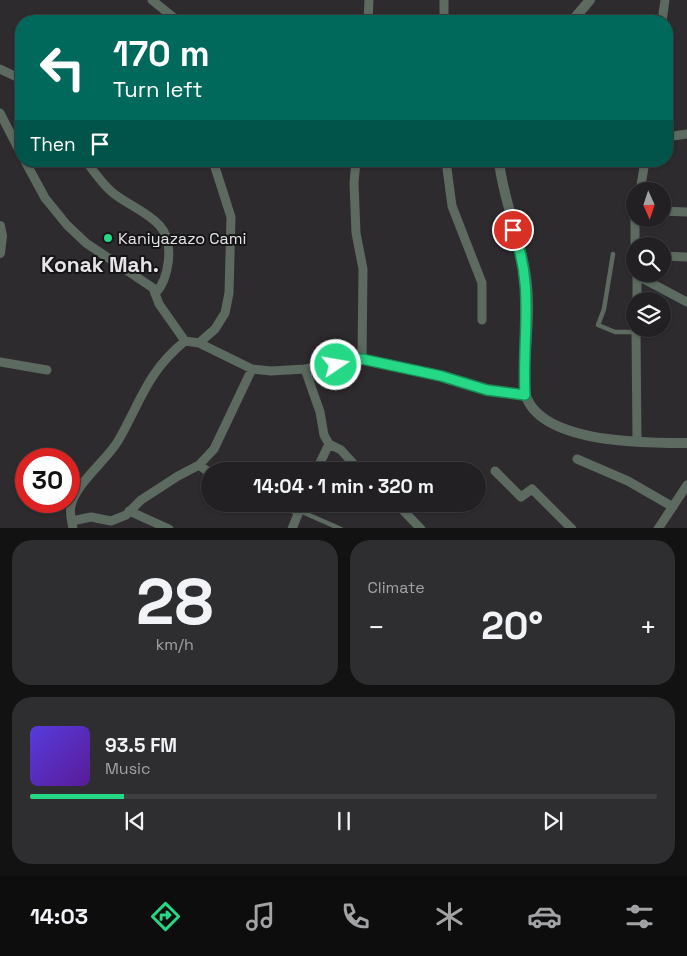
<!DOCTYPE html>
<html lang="en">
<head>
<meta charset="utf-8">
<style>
	body { margin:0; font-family:"Space Grotesk",sans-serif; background:#2e2d2f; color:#f1f3f6; height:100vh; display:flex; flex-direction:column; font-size:19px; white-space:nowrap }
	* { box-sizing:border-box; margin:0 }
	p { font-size:16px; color:#a2a3a5 }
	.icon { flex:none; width:28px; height:28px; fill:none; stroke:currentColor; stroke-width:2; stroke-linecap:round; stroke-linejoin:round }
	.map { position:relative; height:528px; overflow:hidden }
	.drawer { display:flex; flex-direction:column; gap:12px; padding:12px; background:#131213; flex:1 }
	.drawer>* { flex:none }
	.hud { position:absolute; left:15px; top:15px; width:658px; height:152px; border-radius:20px; box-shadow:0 1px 4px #0004,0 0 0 1px #3f3e40; background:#00695c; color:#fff; overflow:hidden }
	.needle { width:32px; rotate:177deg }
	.buttons { position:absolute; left:626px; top:182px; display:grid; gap:10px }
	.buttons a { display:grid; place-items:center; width:45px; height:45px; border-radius:50%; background:#222022; box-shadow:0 1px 4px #0004,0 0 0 1px #3f3e40; font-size:25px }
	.speed { position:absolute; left:15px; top:448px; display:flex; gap:10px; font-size:25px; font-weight:700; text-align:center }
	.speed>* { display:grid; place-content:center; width:65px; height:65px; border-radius:50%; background:#222022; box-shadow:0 1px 4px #0004,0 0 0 1px #3f3e40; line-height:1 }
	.speed .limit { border:8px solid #d22; background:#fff; color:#111 }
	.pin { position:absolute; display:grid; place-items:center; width:42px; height:42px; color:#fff; margin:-21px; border:2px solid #fff; border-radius:50%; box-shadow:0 1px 5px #0007 }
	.me { position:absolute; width:55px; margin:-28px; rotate:78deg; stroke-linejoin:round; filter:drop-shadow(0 0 4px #0008) }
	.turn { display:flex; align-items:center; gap:18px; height:105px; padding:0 15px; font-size:22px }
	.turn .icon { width:65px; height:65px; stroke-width:2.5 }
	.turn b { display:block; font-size:35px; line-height:42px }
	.then { display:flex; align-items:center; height:48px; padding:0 15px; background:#0003; gap:10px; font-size:19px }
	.big { font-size:38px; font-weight:700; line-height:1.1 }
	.drawer .widget { flex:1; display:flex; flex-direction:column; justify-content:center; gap:8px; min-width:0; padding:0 18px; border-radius:20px; background:#2e2d2f }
	.drawer .dial { align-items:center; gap:0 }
	.dial b { font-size:65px; line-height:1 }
	.song { display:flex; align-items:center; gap:15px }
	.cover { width:60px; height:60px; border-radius:8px; background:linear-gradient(135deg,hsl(250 70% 55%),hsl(270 70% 35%)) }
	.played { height:5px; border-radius:2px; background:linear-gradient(90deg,#25d886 15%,#3f3e40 15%) }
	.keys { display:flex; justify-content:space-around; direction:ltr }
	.heat { display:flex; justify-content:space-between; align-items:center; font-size:28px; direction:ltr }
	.drawer .tiles { flex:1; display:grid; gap:12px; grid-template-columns:1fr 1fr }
	.widget:last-child { grid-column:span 2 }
	.trip { position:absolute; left:201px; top:462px; width:285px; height:50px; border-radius:25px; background:#222022; box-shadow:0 1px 4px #0004,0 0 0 1px #3f3e40; font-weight:700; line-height:50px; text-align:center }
	.tab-bar { display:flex; height:80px; justify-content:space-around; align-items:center; background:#0e0d0e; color:#a2a3a5 }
	.tab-bar .icon { width:35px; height:35px }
	.tab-bar .active { color:#25d886 }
	.tab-bar b { font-size:22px; color:#f1f3f6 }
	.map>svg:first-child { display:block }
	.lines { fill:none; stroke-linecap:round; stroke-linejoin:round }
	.service { stroke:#5c6a60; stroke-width:4.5 }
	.minor { stroke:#5c6a60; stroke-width:9 }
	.tertiary { stroke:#5c6a60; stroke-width:10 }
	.route-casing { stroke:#188c57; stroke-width:12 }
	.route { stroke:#25d886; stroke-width:9 }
	.poi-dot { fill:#25d886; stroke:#151416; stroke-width:2 }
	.labels { text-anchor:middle; stroke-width:4; stroke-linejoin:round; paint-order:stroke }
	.poi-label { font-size:16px; fill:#e6e4e6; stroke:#151416; text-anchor:start }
	.district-label { font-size:21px; font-weight:bold; fill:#e6e4e6; stroke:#151416 }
</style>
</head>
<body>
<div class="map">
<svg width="687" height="529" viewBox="0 0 687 529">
	<rect width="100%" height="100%" fill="#2e2b2e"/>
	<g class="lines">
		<!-- service -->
		<path class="service" d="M613 254 604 309 598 325 615 332H636
			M300 511 341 529"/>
		<!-- minor -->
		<path class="minor" d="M152 0 178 21
			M368 21 369 0
			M444 21V0
			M662 21 665 0
			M0 69 21 79
			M0 113 21 154
			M666 137 687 134
			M25 161 45 198 67 225 86 243 153 288 159 304 185 341
			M86 161C94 172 103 185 113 193 128 205 148 212 160 226 175 243 169 279 155 294
			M356 161 354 183 356 233 363 269 362 359
			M446 161 452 206 482 283V320
			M640 191 645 161
			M662 211 687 212
			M635 251V219
			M662 256 687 257
			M638 276 687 302
			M637 301V274
			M636 329 637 442
			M199 343 215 329 225 313 229 293 231 217 213 161
			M0 362 47 370
			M305 369 320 412 324 435 329 444 341 450 360 471
			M577 459 628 481 673 507
			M199 465 210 473
			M316 471 329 444
			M495 471 521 497 532 489 572 529
			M274 504 299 511
			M397 504 421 529
			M129 511 169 529
			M72 521 91 517 111 521 126 515 141 500 178 476 199 465 214 449 252 369
			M73 529C72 522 69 512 71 506 76 483 106 461 118 441 141 401 147 372 185 341L199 343 252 369 271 371 305 369 362 359 441 376 487 390 525 395
			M292 529 302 504
			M658 529 687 485"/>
		<!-- tertiary -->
		<path class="tertiary" d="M572 21 590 0
			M499 161C503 201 521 238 526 277 531 312 525 349 524 385 527 444 644 443 687 443
			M0 226 2 236 0 253"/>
	</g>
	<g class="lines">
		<!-- route casing -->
		<g class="route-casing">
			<path id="route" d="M336 365 362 359 441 376 487 390 525 395C522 336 535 286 513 230"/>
		</g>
		<!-- route -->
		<use href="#route" class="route"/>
	</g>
	<!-- markers -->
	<circle class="poi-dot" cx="108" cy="238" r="5"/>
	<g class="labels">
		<!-- poi labels -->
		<g class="poi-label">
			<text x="118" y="244">Kaniyazazo Cami</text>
		</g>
		<!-- district labels -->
		<g class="district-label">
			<text x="100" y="272">Konak Mah.</text>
		</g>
	</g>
</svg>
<div class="buttons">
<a><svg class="needle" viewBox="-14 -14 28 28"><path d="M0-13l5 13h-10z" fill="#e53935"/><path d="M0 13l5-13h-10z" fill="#a2a3a5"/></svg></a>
<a><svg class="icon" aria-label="search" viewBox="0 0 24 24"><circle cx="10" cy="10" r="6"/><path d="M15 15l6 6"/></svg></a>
<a><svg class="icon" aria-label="layers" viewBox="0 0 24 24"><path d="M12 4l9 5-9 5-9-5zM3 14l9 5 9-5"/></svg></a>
</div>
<div class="speed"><div class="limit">30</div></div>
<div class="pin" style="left:513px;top:230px;background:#d93025"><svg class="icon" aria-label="arrive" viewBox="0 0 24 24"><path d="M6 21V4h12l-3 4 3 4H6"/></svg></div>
<svg class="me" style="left:336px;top:365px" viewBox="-20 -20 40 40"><circle r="17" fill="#25d886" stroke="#fff" stroke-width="3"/><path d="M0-11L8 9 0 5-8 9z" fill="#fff"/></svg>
<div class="trip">14:04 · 1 min · 320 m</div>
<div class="hud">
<div class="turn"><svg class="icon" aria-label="left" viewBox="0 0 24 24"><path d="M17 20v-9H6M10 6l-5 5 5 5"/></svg><div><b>170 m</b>Turn left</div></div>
<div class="then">Then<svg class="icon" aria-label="arrive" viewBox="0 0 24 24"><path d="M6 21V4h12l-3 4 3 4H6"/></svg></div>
</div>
</div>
<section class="drawer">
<div class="tiles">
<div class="widget dial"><b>28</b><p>km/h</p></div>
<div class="widget"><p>Climate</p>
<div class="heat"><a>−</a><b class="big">20°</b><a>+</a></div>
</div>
<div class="widget">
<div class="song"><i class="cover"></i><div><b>93.5 FM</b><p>Music</p></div></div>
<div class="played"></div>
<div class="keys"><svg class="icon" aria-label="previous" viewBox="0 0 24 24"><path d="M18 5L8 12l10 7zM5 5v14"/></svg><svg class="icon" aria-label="pause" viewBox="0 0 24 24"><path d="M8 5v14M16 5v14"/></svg><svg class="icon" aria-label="next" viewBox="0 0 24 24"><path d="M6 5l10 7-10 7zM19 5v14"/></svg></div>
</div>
</div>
</section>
<nav class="tab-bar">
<b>14:03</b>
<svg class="icon active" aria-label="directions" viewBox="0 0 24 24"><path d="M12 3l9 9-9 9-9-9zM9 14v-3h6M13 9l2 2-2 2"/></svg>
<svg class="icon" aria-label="music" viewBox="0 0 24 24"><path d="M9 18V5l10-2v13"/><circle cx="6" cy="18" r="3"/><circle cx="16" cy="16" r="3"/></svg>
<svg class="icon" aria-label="phone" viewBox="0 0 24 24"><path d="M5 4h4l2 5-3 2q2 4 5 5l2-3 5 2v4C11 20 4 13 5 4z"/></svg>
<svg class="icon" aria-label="climate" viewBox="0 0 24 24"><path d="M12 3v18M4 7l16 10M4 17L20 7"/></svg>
<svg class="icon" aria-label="car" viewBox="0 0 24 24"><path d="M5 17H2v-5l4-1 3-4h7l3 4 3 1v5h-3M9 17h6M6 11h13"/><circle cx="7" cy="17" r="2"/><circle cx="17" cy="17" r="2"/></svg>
<svg class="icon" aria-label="filters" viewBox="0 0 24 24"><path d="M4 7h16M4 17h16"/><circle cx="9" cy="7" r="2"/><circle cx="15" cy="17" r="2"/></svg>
</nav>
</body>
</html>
